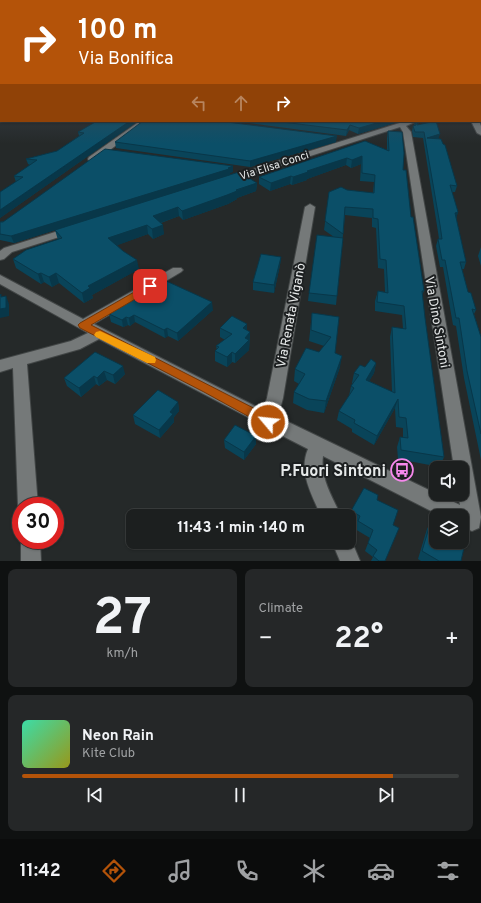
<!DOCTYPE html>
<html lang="en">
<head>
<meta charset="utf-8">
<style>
	body { margin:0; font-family:Overpass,sans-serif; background:#252728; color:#f1f3f6; height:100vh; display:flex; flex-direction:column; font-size:15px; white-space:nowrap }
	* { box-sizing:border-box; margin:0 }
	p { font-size:13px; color:#a0a2a4 }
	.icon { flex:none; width:22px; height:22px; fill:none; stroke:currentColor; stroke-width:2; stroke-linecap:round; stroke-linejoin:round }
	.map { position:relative; height:561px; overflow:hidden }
	.sheet { display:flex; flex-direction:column; gap:8px; padding:8px; background:#0f1111; flex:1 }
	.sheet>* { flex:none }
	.hud { position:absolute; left:0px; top:0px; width:481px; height:122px; box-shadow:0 1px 3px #0004,0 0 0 1px #3a3d3d; background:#b45309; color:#fff; overflow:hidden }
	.fabs { position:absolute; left:429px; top:461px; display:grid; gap:8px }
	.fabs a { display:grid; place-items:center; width:40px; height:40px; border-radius:8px; background:#1c1f1f; box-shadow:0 1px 3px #0004,0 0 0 1px #3a3d3d; font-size:20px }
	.speed { position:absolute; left:12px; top:497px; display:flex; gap:8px; font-size:20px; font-weight:700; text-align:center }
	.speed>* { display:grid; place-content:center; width:52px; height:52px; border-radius:50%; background:#1c1f1f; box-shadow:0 1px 3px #0004,0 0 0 1px #3a3d3d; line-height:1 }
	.speed .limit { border:6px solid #d22; background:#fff; color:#111 }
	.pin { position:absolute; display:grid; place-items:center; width:34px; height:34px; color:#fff; margin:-17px; border-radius:8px; box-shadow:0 2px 6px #0006 }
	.me { position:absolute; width:44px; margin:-22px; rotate:298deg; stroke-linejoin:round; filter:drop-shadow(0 0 3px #0008) }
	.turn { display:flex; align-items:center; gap:14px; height:84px; padding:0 12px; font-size:18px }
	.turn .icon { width:52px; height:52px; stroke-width:2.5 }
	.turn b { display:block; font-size:28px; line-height:34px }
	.lanes { display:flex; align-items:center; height:38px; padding:0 12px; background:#0003; justify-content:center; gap:20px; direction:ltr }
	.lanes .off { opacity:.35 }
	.big { font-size:30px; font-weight:700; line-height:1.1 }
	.sheet .widget { flex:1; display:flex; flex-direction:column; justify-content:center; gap:6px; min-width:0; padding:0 14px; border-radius:8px; background:#252728 }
	.sheet .dial { align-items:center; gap:0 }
	.dial b { font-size:52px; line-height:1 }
	.song { display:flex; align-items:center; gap:12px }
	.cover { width:48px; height:48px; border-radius:6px; background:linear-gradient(135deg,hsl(160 70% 55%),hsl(60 70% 35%)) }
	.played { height:4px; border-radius:2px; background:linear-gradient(90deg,#b45309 85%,#3a3d3d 85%) }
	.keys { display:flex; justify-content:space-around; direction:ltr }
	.heat { display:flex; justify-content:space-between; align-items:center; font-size:22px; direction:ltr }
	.sheet .tiles { flex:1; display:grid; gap:8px; grid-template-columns:1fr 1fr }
	.widget:last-child { grid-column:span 2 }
	.trip { position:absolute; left:126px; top:509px; width:230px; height:40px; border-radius:8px; background:#1c1f1f; box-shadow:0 1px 3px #0004,0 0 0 1px #3a3d3d; font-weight:700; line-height:40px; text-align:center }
	.menu { display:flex; height:64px; justify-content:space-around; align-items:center; background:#0b0c0c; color:#a0a2a4 }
	.menu .icon { width:28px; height:28px }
	.menu .current { color:#b45309 }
	.menu b { font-size:18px; color:#f1f3f6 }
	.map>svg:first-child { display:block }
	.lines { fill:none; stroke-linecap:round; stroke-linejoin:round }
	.lane-casing { stroke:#424646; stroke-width:2 }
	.street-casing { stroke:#424646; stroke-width:2 }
	.highway-casing { stroke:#424646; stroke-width:2 }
	.lane { fill:#757979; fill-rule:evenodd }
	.street { fill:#757979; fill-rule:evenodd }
	.highway { fill:#2cab96; fill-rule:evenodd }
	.wall { fill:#094459 }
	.shaded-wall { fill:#083749 }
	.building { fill:#0b4f68; stroke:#083749 }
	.route { fill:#b45309; stroke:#753606 }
	.slow { fill:#f59e0b }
	.labels { text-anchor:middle; stroke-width:4; stroke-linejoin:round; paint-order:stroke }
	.far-street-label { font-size:11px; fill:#e6e9e9; stroke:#1c1f20 }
	.street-label { font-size:13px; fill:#e6e9e9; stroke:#1c1f20 }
	.near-poi-label { font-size:16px; font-weight:bold; fill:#e6e9e9; stroke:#1c1f20; text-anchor:end }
</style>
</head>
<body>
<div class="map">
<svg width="481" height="561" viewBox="0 0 481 561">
	<rect width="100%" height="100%" fill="#252929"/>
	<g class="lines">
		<!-- lane casing -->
		<g class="lane-casing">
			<path id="lane" d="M0 82H1V84H0Z"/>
		</g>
		<!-- street casing -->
		<g class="street-casing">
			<path id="street" d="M480 103H481L480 108Z
				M140 121H149L95 161H89L88 159 89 157Z
				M406 121H417L406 126 411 132 481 517 479 528 472 531 465 528 464 524 462 525V516H441L323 456C320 478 332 496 341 516H321C312 495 298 472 308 449L269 429 262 427 261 424 99 339 80 349 27 364 38 506H21V512L18 506 13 368 0 372V360L71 341 88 333 0 284V275L83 319 173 268H181L183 270 181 272 94 324 263 410 267 398 305 207 310 204 315 207 283 398 278 417 460 505 458 494H462V468H454L403 132 400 127 230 182 227 183 223 180 224 178Z
				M471 121H479L481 126V135L477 133Z
				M71 227 75 228 76 230 75 232 12 252 4 259 0 260V251L4 248Z
				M349 535 360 561H340L332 542H349Z
				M21 538V540H40L41 561H21Z"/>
		</g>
		<!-- highway casing -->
		<g class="highway-casing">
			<path id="highway" d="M0 84H1V88H0Z"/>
		</g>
		<!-- lane -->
		<use href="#lane" class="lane"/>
		<!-- street -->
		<use href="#street" class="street"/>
		<!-- highway -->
		<use href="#highway" class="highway"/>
	</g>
	<!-- wall -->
	<path class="wall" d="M138 121 0 218V192L16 182 14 176 30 165 28 164 26 159 57 151 79 136 78 132Z
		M234 121H401L358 134 349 130 346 136Z
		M415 121H419L418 125 439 139 457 186 455 192H452L458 212 456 218 466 262 464 269H462L468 292 476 310 474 314 481 337V460L464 378 456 326 453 325 443 267H440L436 246 438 239H439L438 232 423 138 413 137 412 131 413 126H414Z
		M388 131 403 170 424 291 422 295 425 318 444 457 440 467 398 459 397 447 400 437H403V428L396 427 395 408 374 445 352 432V429L337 420 339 411 349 396 351 386 353 383H352L354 373 365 367 376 363 374 373 369 381 392 392 390 337 392 327 403 329 402 315 375 311V301L378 291 385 292 384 269 378 268 376 228 372 227V218L345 215 336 305 308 301 309 293 334 237 324 230 329 192 347 190 373 193 374 182 360 181 361 164 351 168 346 165 307 179V180L292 185 290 184 270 191 259 184V177L365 141 387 150V138Z
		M115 142H336L250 167 116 148Z
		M233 172 230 173V175L169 194 257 183 256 191 237 198V199L228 204 183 220 179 216 161 223 164 234 153 239 148 234 117 245 139 269 92 295 93 298 84 303 59 283 52 287 44 282 41 284 16 268 13 259 58 240 55 230 14 243 0 240V222Z
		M481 247V266L478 256Z
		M281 257 280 265 274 293 253 290V282Z
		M140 296 213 310 178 341 168 336 165 338 135 322 130 326 128 325 123 327 111 322 109 314Z
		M312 313 339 317 335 353 340 367 324 413 307 410 293 403 294 392 299 384 294 381 295 369 319 352 324 346 309 341Z
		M220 328 247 331 250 332 249 350 235 363 232 362 227 367 215 361V351L217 350 216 346 225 340 220 337Z
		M95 352 125 374 115 384 107 380 99 386 96 384 81 397 67 386 64 378Z
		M178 402 179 411 174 417V422L160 438 135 424 133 415Z
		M256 436V444L244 460 225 448 224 440Z
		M377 500 393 525 385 561H371L373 557 365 551 370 538 355 529 357 524 349 520 351 511Z
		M431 521 461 561H421L418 559 427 529Z"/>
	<!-- shaded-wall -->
	<path class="shaded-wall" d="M130 121H138L0 218V210Z
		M384 121H401L358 134 359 128Z
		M350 125 349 130 346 136 347 130Z
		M440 134 438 140 427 138Z
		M337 136 336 142 250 167V161Z
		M362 156 361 164 351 168 352 160Z
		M347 158 346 165 307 179V180L292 185 293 177 307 171Z
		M233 166V172L230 173V175L14 243 11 236Z
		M291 176 290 184 270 191 271 183Z
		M257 183 256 191 237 198V199L228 204 183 220 182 211Z
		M178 207 179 216 154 225 153 216Z
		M458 212 456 219 455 213Z
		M147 225 148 234 110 248 108 238Z
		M163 225 164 234 153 239 152 229Z
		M281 257 280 265 274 293V285Z
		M137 260 139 269 92 295 93 298 84 303 82 293 88 286Z
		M41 273 44 282 41 284 38 274Z
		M56 273 59 283 52 287 49 277Z
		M6 296 9 304V316L0 318V309Z
		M212 302 213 310 178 341 177 333Z
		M134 315 135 322 130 326 129 318Z
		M126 317 128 325 123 327 122 320Z
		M247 324V334L243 328Z
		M167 328 168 336 165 338 164 330Z
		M250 332 249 350 235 363V354L245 338Z
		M232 352V362L227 367V357Z
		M342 356 340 367 324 413 326 401Z
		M376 363 374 373 364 390 366 380Z
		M123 366 125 374 115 384 113 375Z
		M104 371 107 380 99 386 97 378Z
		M94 376 96 384 81 397 79 388Z
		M398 399 395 408 374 445 377 436Z
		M178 402 179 411 174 417V422L160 438 159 430 170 412Z
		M256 436V444L244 460V452Z"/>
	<!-- building -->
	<path class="building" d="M480 110H481V115H480Z
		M97 121H130L0 210V192L23 177 14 176 37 160 26 159 57 151 84 133 78 132Z
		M143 121H219L337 136 250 161 115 142Z
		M274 121H384L359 128 350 125 347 130Z
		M416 121H418L417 125 436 121 440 134 427 138 441 139 443 144 445 145 457 186 450 185 458 212 455 213 466 262H460L468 292 471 293 476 310 472 309 481 337V434L467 371 459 318H456L445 260H442L438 239H442L440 225 424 132H415L413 126 416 125Z
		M388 131 402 132 404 153 403 170H406L411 217H413L419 257 424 291H422L425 318 444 457 401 450 400 437 408 438 406 418 399 417 398 399 377 436 354 423 355 420 339 411 354 388 351 386 359 375 354 373 360 365 365 367 371 359 376 363 366 380 395 393 392 327 406 329 404 306 377 302 378 291 388 293 386 260 380 259 378 219 373 218V209L345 207 343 234 325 221 329 192 341 187 347 190 374 193 375 175 362 173V156L352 160 347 158 307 171 308 172 293 177 291 176 271 183 259 177 365 141 389 151Z
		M105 149 233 166 228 168 229 169 11 236 0 234V222H3Z
		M239 172 257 183 236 190 237 191 227 195 182 211 178 207 153 216 163 225 152 229 147 225 108 238 123 251 137 260 88 286 90 288 82 293 56 273 49 277 41 273 38 274 13 259 26 250 62 238 55 230Z
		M317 235 343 238 337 296 309 293Z
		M261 254 281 257 274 285 253 282Z
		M164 280 212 302 177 333 167 328 164 330 134 315 129 318 126 317 122 320 109 314 134 295 140 296Z
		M1 294V297L6 296V308L0 309V295Z
		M312 313 339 317 335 353 342 356 326 401 309 399 294 392 305 374 295 369 306 348 319 352 331 337 311 330Z
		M232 316 247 324 243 328 250 332 245 338 249 340 235 354 232 352 227 357 215 351 219 347 216 346 232 334 220 328Z
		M95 352 123 366 113 375 104 371 97 378 94 376 79 388 64 378Z
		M158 390 178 402 170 412 173 414 159 430 133 415Z
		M235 425 256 436 244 452 224 440Z
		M364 488 378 495 377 500 398 510 393 525 399 528 385 561H379L373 556 377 550 368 543 373 530 358 521 360 516 351 511Z
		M431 521 436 523V542H462V537L466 539 461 561H439L422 551Z"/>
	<!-- sky -->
	<linearGradient id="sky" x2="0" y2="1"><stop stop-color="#141717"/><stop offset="0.46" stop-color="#404954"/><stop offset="1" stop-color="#404954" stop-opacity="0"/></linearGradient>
	<rect width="481" height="144" fill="url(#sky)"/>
	<!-- route -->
	<path class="route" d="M150 283 155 286 154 288 91 325 273 418 275 422 273 425 268 427 264 425 204 392 80 328 78 325 80 323Z"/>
	<!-- slow -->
	<path class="slow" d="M100 331 155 357 156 360 155 363H147L96 337 94 335 96 332Z"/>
	<!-- icons -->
	<defs>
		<g id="bus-ring" transform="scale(1.15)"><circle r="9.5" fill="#1c1f20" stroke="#f688ec" stroke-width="1.5"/><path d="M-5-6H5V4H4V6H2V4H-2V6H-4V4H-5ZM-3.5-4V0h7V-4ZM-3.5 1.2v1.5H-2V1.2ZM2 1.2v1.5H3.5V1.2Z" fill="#f688ec"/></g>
	</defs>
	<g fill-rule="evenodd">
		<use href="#bus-ring" x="402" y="470"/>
	</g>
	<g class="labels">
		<!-- far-street labels -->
		<g class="far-street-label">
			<text transform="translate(274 165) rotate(-18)" y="4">Via Elisa Conci</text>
		</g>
		<!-- street labels -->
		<g class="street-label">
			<text transform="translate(290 315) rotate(-79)" y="5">Via Renata Viganò</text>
			<text transform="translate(438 322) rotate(80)" y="5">Via Dino Sintoni</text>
		</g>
		<!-- near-poi labels -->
		<g class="near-poi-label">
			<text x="386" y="476">P.Fuori Sintoni</text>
		</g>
	</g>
</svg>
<div class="fabs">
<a><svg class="icon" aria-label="sound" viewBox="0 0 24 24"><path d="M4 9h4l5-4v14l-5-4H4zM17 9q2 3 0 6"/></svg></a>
<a><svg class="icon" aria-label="layers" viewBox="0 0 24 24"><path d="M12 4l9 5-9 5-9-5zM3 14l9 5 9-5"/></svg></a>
</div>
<div class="speed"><div class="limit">30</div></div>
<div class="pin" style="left:150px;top:286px;background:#d93025"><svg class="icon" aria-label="arrive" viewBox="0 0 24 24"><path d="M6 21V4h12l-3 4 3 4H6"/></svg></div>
<svg class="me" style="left:268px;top:422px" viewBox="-20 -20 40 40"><circle r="17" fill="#b45309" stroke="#fff" stroke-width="3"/><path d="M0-11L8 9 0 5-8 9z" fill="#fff"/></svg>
<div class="trip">11:43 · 1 min · 140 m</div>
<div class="hud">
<div class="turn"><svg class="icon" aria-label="right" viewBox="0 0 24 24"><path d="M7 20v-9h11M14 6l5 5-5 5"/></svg><div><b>100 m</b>Via Bonifica</div></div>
<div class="lanes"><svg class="icon off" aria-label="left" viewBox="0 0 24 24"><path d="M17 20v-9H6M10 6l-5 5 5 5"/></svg><svg class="icon off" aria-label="ahead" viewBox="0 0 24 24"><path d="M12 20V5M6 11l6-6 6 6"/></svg><svg class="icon" aria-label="right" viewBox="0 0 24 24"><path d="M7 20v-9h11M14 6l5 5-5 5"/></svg></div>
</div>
</div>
<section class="sheet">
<div class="tiles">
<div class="widget dial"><b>27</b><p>km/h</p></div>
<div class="widget"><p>Climate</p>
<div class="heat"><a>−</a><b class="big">22°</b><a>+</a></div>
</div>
<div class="widget">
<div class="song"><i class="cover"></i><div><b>Neon Rain</b><p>Kite Club</p></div></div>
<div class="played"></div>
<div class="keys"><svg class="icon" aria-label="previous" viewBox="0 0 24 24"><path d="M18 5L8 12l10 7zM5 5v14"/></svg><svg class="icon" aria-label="pause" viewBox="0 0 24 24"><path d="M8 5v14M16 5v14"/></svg><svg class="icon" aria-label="next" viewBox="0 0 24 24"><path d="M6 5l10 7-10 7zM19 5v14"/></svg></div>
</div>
</div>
</section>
<nav class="menu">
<b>11:42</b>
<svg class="icon current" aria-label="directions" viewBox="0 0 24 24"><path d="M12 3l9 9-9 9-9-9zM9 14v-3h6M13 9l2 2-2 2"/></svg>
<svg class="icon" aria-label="music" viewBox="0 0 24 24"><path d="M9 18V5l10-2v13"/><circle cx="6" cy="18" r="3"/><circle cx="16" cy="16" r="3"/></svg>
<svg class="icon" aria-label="phone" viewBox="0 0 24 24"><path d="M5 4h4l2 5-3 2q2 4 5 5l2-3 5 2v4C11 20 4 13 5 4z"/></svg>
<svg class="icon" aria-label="climate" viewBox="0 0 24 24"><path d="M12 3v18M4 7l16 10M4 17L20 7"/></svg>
<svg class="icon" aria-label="car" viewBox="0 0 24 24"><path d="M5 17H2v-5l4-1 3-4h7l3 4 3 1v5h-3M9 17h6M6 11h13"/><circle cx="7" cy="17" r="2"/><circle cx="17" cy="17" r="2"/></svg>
<svg class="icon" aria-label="filters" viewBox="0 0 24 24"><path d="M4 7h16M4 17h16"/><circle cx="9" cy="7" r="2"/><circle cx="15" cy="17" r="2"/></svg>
</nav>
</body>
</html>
